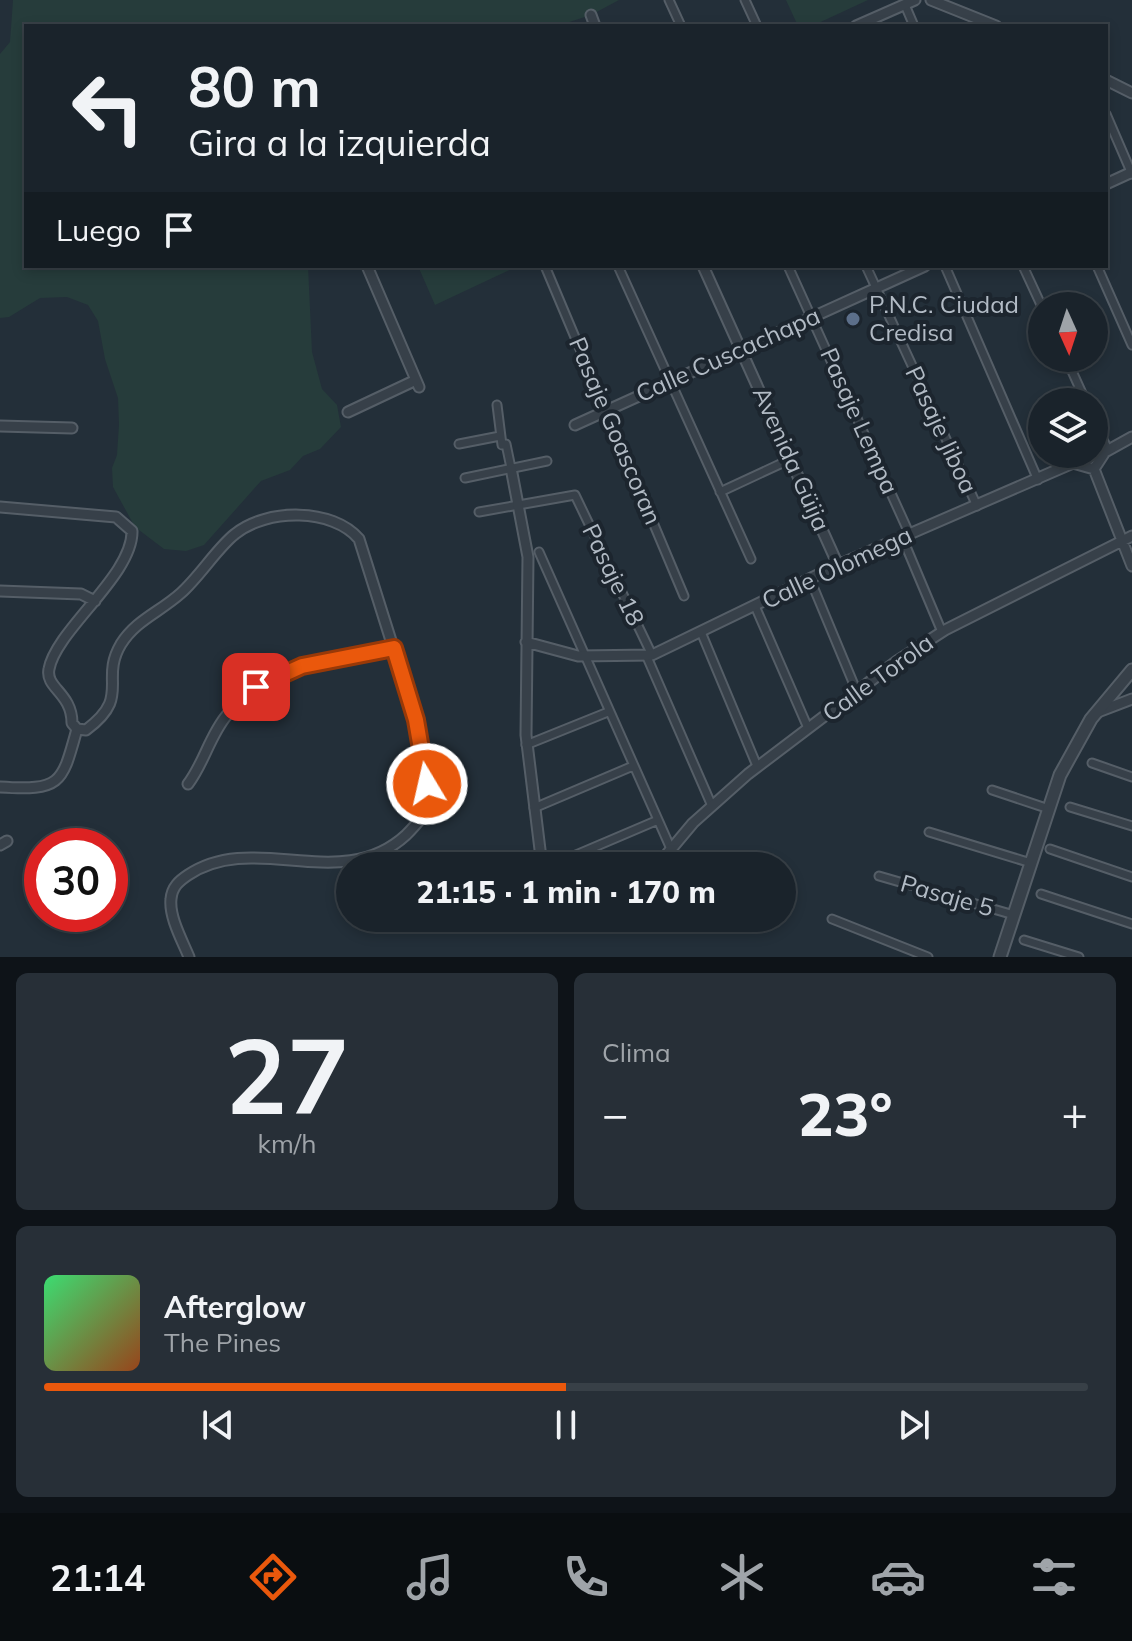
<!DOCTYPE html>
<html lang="es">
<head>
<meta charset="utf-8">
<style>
	body { margin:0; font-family:Mulish,sans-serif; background:#272f37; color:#f1f3f6; height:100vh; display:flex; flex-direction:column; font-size:30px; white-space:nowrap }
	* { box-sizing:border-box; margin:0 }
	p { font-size:26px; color:#9fa4a9 }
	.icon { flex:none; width:44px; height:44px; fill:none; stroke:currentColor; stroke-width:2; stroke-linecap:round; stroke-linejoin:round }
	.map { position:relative; height:957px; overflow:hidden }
	.panel { display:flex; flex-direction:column; gap:16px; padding:16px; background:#0e1318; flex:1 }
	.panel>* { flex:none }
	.banner { position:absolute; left:24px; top:24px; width:1084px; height:244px; border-radius:0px; box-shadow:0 4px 12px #0003,0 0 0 2px #384047; background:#1a232b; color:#f1f3f6; overflow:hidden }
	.needle { width:52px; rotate:177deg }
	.fabs { position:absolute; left:1028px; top:292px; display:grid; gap:16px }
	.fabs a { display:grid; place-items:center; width:80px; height:80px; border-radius:50%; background:#1a232b; box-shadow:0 4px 12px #0003,0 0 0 2px #384047; font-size:40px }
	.speed { position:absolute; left:24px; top:828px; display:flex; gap:16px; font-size:40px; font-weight:700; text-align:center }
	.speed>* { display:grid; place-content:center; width:104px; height:104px; border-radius:50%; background:#1a232b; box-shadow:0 4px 12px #0003,0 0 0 2px #384047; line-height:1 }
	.speed .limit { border:12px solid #d22; background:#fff; color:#111 }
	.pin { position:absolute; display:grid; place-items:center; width:68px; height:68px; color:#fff; margin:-34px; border-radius:16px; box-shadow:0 4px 12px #0006 }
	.me { position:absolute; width:88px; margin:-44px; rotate:351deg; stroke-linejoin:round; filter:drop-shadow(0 0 6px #0008) }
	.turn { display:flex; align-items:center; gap:28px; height:168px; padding:0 32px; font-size:36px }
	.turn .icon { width:104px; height:104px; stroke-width:2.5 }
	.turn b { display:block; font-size:56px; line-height:68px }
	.then { display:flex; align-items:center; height:76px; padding:0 32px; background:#0003; gap:16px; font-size:30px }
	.big { font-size:60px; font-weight:800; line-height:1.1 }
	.panel .tile { flex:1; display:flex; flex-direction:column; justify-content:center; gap:12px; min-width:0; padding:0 28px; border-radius:12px; background:#272f37 }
	.panel .dial { align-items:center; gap:0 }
	.dial b { font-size:104px; line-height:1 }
	.song { display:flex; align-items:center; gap:24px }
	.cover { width:96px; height:96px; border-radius:12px; background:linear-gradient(135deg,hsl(140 70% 55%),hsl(20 70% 35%)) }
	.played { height:8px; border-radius:4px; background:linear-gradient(90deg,#ea580c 50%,#384047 50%) }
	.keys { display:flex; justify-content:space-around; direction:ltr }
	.heat { display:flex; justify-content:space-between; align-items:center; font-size:44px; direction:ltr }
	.panel .tiles { flex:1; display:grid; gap:16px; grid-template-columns:1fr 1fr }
	.tile:last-child { grid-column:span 2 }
	.trip { position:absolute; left:336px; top:852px; width:460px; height:80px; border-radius:40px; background:#1a232b; box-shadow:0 4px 12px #0003,0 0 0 2px #384047; font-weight:800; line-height:80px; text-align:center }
	.tabs { display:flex; height:128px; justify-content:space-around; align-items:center; background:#0a0e11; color:#9fa4a9 }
	.tabs .icon { width:56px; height:56px }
	.tabs .selected { color:#ea580c }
	.tabs b { font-size:36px; color:#f1f3f6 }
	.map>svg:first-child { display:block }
	.green { fill:#263c3b }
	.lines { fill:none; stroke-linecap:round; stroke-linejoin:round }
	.pedestrian-casing { stroke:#555e67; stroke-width:11 }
	.minor-casing { stroke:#555e67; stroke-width:13 }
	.tertiary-casing { stroke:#555e67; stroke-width:15 }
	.pedestrian { stroke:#374049; stroke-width:7 }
	.minor { stroke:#374049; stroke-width:9 }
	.tertiary { stroke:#374049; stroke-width:11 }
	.route-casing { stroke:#983908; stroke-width:20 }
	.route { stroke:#ea580c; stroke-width:14 }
	.service-dot { fill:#5c6f8a; stroke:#1c252e; stroke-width:3 }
	.labels { text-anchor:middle; stroke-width:8; stroke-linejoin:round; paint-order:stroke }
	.poi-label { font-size:24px; fill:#b2bbc5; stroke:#1c252e; text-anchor:start }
	.street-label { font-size:24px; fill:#b2bbc5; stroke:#1c252e }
</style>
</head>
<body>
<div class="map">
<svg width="1132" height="957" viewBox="0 0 1132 957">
	<rect width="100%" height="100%" fill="#232f39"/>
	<!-- green -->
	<path class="green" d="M13 0H619L591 15 557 26H26V266H308L312 352 322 389 337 405 341 427 320 449 303 456 290 470 261 481 204 545 186 551 164 549 135 527 113 487 112 468 117 455 119 425 118 398 105 359 98 321 88 305 67 297 40 298 9 317 0 318V54L10 42Z
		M786 0H868L812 26H798Z
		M418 266H518L435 305Z"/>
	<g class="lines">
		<!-- pedestrian casing -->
		<g class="pedestrian-casing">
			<path id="pedestrian" d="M669 0 681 26
				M745 0 757 26
				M905 5 914 26
				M1106 114 1132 174
				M545 266 684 596
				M618 266 751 559
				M788 266 909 533
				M866 266 977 506
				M945 266 1038 480
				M1023 266 1042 307
				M1097 266 1132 345
				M1066 358 1086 402
				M497 405 502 445 506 444 511 468
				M1094 420 1108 450
				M459 444 500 436
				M465 478 547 461
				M720 492 791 459
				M479 512 575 495 652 655
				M902 537 942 632
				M539 552 671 849
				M810 579 857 692
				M755 606 808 728
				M701 632 757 766
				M647 657 712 806
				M526 745 608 712
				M1092 763 1132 777
				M992 790 1049 809
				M1070 807 1132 826
				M534 808 633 766
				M929 832 1031 863
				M1050 849 1132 877
				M582 853 587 866
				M550 866 658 820
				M879 876 1014 915
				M1041 894 1132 924
				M832 919 928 957
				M1024 940 1079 957"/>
		</g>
		<!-- minor casing -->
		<g class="minor-casing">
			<path id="minor" d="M931 0 996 26
				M591 15 595 26
				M856 26 915 0
				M1106 80 1132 93
				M1106 184 1132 172
				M367 266 419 387
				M703 266 838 565
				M348 412 416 380
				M575 425 925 266
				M0 426 72 428
				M511 468 528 557 526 735 542 866
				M1094 469 1132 566
				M0 507 116 517 132 531C133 575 56 630 49 669 45 688 72 693 72 723L77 729
				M0 591 81 594 95 601
				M526 642 578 656 652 655 838 565 1073 463 1094 469 1105 452 1132 437
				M1098 712 1132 699
				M77 729 86 730C132 696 99 681 121 644 136 620 160 612 181 593 200 576 218 547 235 534 267 508 333 508 359 539L416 720 429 800C425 815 417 824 406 835 341 895 255 830 188 875 179 881 172 887 171 899 169 917 182 940 189 957
				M188 784C204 763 210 735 227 715 270 664 333 662 394 648
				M0 787C62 791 62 783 77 729
				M0 845 7 841
				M657 866 693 823 748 774 897 661 945 630 1132 536
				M550 918 551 923
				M609 924 614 918"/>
		</g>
		<!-- tertiary casing -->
		<g class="tertiary-casing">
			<path id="tertiary" d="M1000 957 1060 775 1091 719 1132 670"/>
		</g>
		<!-- pedestrian -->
		<use href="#pedestrian" class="pedestrian"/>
		<!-- minor -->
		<use href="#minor" class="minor"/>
		<!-- tertiary -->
		<use href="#tertiary" class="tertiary"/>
	</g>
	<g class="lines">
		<!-- route casing -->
		<g class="route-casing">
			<path id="route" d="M256 687 302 666 394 648 416 720 427 784"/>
		</g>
		<!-- route -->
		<use href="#route" class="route"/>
	</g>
	<!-- markers -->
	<circle class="service-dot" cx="853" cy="319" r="8"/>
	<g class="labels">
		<!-- poi labels -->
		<g class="poi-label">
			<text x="869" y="313">P.N.C. Ciudad<tspan x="869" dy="28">Credisa</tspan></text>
		</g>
		<!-- street labels -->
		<g class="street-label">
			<text transform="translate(728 355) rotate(-24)" y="8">Calle Cuscachapa</text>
			<text transform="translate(859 421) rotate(66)" y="8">Pasaje Lempa</text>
			<text transform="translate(941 430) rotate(65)" y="8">Pasaje Jiboa</text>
			<text transform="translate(615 431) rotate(67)" y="8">Pasaje Goascoran</text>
			<text transform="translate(791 459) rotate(66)" y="8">Avenida Güija</text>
			<text transform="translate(837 568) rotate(-25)" y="8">Calle Olomega</text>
			<text transform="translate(613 575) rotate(64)" y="8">Pasaje 18</text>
			<text transform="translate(878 678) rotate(-36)" y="8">Calle Torola</text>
			<text transform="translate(947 896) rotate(16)" y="8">Pasaje 5</text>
		</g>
	</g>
</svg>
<div class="fabs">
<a><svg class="needle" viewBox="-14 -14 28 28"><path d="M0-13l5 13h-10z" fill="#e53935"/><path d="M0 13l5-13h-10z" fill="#9fa4a9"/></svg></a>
<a><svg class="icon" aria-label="layers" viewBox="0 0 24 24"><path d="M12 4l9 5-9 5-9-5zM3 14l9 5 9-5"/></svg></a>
</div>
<div class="speed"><div class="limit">30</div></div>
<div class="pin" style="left:256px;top:687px;background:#d93025"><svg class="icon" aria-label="arrive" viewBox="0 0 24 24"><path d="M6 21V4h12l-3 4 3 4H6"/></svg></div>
<svg class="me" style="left:427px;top:784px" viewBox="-20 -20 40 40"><circle r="17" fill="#ea580c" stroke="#fff" stroke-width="3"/><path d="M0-11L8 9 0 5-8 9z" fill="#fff"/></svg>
<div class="trip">21:15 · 1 min · 170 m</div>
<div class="banner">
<div class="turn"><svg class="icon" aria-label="left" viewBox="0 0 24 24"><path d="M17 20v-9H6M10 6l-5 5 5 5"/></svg><div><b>80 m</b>Gira a la izquierda</div></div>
<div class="then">Luego<svg class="icon" aria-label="arrive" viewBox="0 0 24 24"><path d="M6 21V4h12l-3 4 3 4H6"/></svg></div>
</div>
</div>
<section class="panel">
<div class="tiles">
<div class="tile dial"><b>27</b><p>km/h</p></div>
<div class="tile"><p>Clima</p>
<div class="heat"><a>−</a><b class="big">23°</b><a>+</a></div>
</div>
<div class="tile">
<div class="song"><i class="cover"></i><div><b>Afterglow</b><p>The Pines</p></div></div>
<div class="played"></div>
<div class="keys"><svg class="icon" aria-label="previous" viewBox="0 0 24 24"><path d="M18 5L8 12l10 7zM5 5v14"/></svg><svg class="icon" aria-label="pause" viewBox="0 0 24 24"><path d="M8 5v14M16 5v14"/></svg><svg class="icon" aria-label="next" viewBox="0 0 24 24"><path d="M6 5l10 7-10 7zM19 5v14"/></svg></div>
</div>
</div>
</section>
<nav class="tabs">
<b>21:14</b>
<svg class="icon selected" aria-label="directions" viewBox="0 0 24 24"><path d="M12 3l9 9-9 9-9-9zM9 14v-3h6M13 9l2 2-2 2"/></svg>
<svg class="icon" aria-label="music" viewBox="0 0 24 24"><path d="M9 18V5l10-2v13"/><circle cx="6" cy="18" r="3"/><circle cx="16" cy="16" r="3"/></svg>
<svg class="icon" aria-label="phone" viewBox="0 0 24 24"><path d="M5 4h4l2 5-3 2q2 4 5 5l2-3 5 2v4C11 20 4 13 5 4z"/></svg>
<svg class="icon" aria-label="climate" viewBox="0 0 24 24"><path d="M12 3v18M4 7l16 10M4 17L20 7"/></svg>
<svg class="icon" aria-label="car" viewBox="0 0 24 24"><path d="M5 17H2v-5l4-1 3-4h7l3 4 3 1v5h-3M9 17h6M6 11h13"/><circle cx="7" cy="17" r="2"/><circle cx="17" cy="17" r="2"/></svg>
<svg class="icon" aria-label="filters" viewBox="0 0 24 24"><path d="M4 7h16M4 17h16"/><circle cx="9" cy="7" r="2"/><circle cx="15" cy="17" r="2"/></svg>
</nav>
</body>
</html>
